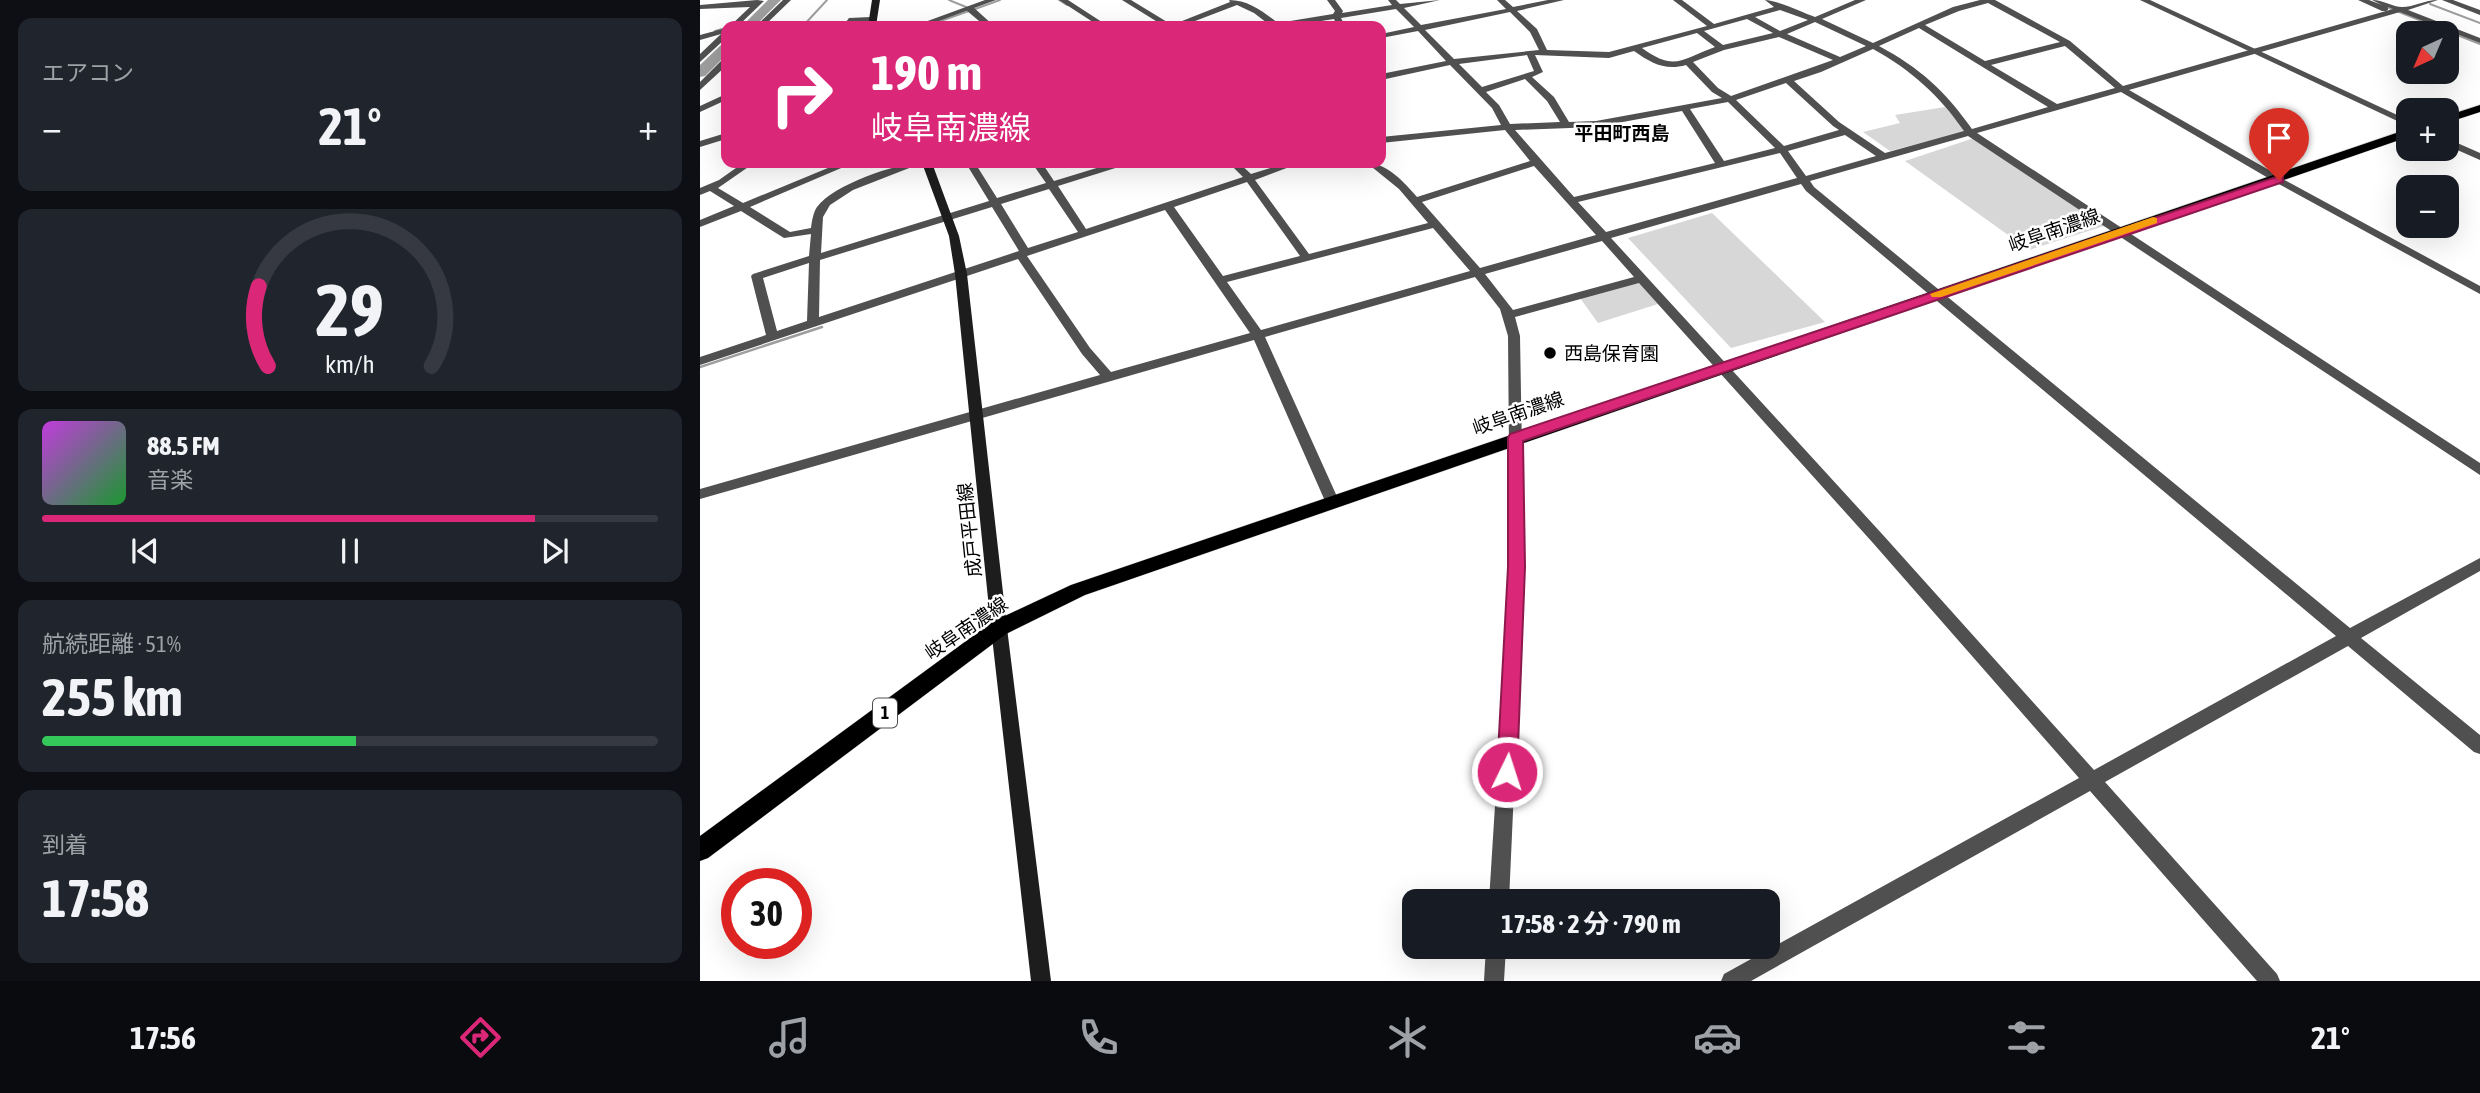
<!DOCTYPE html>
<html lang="ja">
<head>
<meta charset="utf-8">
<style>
	body { margin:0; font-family:"Asap Condensed","Noto Sans JP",sans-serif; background:#20242c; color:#f1f3f6; height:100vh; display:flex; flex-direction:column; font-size:26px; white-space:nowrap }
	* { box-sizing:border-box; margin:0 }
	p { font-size:23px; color:#9ea1a6 }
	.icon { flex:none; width:38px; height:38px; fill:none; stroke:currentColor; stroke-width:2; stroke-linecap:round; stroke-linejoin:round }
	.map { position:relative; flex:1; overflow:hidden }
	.sheet { display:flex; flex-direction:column; gap:18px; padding:18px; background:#0d0f14; width:700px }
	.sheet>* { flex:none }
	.top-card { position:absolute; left:21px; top:21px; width:665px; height:147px; border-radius:14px; box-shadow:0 7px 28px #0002; background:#db2777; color:#fff; overflow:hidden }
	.needle { width:46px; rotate:224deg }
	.controls { position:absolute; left:1696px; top:21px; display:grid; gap:14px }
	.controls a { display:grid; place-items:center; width:63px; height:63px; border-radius:14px; background:#171b24; box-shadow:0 7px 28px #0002; font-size:35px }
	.speed { position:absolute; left:21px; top:868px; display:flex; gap:14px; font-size:35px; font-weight:700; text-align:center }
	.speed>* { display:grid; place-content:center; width:91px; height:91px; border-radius:50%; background:#171b24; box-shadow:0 7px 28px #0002; line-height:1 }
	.speed .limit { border:10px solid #d22; background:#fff; color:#111 }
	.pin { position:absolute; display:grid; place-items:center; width:60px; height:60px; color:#fff; margin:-72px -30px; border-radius:50% 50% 50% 0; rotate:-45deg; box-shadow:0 0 7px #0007 }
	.pin .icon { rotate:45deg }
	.me { position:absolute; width:77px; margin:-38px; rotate:4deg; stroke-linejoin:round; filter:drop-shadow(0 0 5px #0008) }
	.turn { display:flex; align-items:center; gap:24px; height:147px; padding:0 35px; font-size:32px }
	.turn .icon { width:91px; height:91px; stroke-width:2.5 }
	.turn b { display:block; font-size:49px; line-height:60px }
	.big { font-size:52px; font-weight:700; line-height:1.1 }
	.sheet .tile { flex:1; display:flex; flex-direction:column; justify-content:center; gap:10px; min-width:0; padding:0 24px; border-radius:14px; background:#20242c }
	.sheet .dial { align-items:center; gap:0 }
	.dial svg { height:182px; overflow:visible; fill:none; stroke:#363941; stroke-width:7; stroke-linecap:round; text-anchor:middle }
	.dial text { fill:#f1f3f6; stroke:none }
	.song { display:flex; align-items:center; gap:21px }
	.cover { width:84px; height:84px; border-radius:10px; background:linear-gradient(135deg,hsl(290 70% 55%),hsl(130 70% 35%)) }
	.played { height:7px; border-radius:4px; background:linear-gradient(90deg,#db2777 80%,#363941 80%) }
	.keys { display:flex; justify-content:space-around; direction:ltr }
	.heat { display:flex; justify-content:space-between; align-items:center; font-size:38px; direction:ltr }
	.charge { height:10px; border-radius:5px; background:linear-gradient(90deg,#34c759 51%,#363941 0) }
	.trip { position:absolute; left:702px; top:889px; width:378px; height:70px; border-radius:14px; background:#171b24; box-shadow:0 7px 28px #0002; font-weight:700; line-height:70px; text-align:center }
	.dock { display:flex; height:112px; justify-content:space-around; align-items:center; background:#090b0e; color:#9ea1a6 }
	.dock .icon { width:49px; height:49px }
	.dock .current { color:#db2777 }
	.dock b { font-size:32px; color:#f1f3f6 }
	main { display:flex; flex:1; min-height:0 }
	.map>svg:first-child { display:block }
	.green { fill:#d7d7d7 }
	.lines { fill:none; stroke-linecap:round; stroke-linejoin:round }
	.stream-far1 { stroke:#9e9e9e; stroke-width:2 }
	.stream { stroke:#9e9e9e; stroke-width:2.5 }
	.river { fill:#9e9e9e; fill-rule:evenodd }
	.primary-casing { stroke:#dbdbdb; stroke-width:1 }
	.minor { fill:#505050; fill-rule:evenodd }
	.tertiary { fill:#505050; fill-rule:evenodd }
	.secondary { fill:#1d1d1d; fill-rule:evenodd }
	.primary { fill:#000; fill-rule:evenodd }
	.route { fill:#db2777; stroke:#8e194d; stroke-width:2 }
	.slow { fill:#f59e0b }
	.poi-dot { fill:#000; stroke:#fff; stroke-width:2.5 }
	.labels { text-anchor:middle; stroke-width:5; stroke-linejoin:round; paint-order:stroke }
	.shield { fill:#fff; stroke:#4c4c4c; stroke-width:2 }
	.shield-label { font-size:18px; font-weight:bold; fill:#000 }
	.far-quarter-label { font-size:19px; font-weight:bold; fill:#000; stroke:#fff }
	.street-label { font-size:19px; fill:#000; stroke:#fff }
	.poi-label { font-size:19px; fill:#000; stroke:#fff; text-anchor:start }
</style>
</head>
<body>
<main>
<section class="sheet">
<div class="tile"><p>エアコン</p>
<div class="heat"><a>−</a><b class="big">21°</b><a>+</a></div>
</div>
<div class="tile dial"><svg viewBox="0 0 100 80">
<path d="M14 69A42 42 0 1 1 86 69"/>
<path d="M14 69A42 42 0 0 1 10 34" stroke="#db2777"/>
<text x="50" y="56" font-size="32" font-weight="700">29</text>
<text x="50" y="72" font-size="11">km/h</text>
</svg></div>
<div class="tile">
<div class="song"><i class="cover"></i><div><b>88.5 FM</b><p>音楽</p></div></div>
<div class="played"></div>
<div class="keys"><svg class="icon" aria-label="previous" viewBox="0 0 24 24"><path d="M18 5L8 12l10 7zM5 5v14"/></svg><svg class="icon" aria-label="pause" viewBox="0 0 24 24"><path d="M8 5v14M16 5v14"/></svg><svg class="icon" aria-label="next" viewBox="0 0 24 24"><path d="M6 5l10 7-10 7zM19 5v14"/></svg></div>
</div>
<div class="tile"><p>航続距離 · 51%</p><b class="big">255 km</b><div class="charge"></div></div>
<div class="tile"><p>到着</p><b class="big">17:58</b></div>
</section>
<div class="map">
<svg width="1780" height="981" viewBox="0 0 1780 981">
	<rect width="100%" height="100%" fill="#fff"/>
	<!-- green -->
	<path class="green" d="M1245 107 1267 131 1190 151 1163 132 1200 123 1195 115Z
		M1274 138 1404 226 1329 250 1205 161Z
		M1012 213 1125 322 1031 348 928 238Z
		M939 282 958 304 898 323 880 298Z"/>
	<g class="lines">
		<!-- stream-far1 -->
		<path class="stream-far1" d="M249 0 266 7
			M359 0 367 5
			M1730 4 1780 23
			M1684 6 1780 44
			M275 9 300 0
			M39 26 50 24
			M103 26 127 0
			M226 26 269 11
			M15 31 26 28
			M147 165 157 163"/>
		<!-- stream -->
		<path class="stream" d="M145 166 154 164
			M0 367 122 327"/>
		<!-- river -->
		<path class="river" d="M68 0H81L55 26H42Z
			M26 44V55L5 76 0 77V65L21 45Z"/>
		<!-- primary casing -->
		<g class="primary-casing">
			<path id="primary" d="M1780 105V112L1746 123V116Z
				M1708 129V137L385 595 306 634 8 858 0 861V836L292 622 371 585Z"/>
		</g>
		<!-- minor -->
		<path class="minor" d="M57 0 64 1 38 26H30L50 7 0 9V5Z
			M83 0H91L64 26H56Z
			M359 0H368L408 26H399Z
			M422 0H431L472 25 530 2 529 0C549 0 563 12 578 23L633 14 635 11 627 0H635L643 11 642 13 692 5 688 0H696L700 4 740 0 704 8 721 25 806 9 797 0H805L813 7 848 0H864L817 11 837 29 847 50 909 52 1007 26 973 0H982L1014 24 1074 7 1065 0C1076 0 1102 12 1115 17L1155 0H1166L1122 19 1173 43 1253 7 1280 0H1295L1370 41 1423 86 1693 9 1688 7V11H1682L1658 0H1669L1682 5 1672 0C1683 0 1693 7 1702 7 1714 7 1725 0 1738 0L1708 10 1780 38V43L1700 12 1429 90 1583 178V182H1575L1421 92 1277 133 1780 463V475L1268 136 1110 181 1114 187 1650 628 1780 558V571L1661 638 1780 735V754L1774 752 1648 646 1405 782 1577 974 1580 981H1557L1390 791 1051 981H1021L1024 974 1379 778 1173 543 939 283 815 317 820 336 824 567 809 901H789L810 567 808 336 800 309 775 277 565 337 639 501 637 505H627L625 501 554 340 0 499V489L400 375 382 354 318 259 0 365V357L66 335 51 276 53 274 109 256 111 234 84 238 41 211 0 227V220L34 206 10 191 0 195V188L19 180 43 163H54L18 188 43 203 140 163H153L50 207 90 232 111 228C112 221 113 213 117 207 133 185 196 163 222 163L153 190 130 205 123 217 121 253 289 201 267 165 269 163H275L297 198 346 183 332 163H342L354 181 413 163H427L425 165 358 186 386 229 543 177 529 163H539L551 174 586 163H600L555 180 609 254 728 223 699 189 667 163C687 163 705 183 717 197L830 161 805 130 681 143V137L801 125 792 108 750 65 681 80V74L746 61 718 31 681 38V34L714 27 696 9 641 18 645 26H637L634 19 590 26H571L554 13 537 5 482 26H464ZM1288 3 1360 42 1285 61 1225 25 1259 11ZM1080 10 1108 20 1080 31 1055 17ZM810 12 830 32 839 50 754 59 725 30ZM1047 19 1073 33 1023 45 1004 31ZM1115 22 1166 46 1140 57 1087 34ZM1219 28 1348 107 1272 129C1245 91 1220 68 1179 46ZM997 33 1015 47C981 59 975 72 942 48ZM1079 37 1133 60 1031 96 1018 88 993 62 1024 50ZM1365 46 1415 88 1357 104 1291 65ZM1173 49C1211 70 1239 95 1264 131L1185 153 1139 122 1094 81 1121 72ZM934 51C951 63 965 71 986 65L1012 92 1022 98 896 121 869 122 854 97 832 77 843 72 835 55 909 58ZM827 55 834 71 782 87 759 64ZM825 79 847 101 860 122 810 124 799 105 786 92ZM1086 83 1133 126 1139 130 1084 146 1036 100ZM1028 102 1075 148 1024 161 990 109ZM982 111 1015 163 874 197 815 130 896 127ZM1145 135 1176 156 1106 176 1088 151ZM1080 153 1097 178 906 232 878 202ZM834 166 896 235 780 268 722 202ZM547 182 600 256 523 276 474 207ZM1101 184 1106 191 1636 636 1394 770 1183 535 911 238ZM349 189 378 232 328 248 301 204ZM292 207 319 251 119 317 120 260ZM465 210 550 333 411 372 390 348 327 256ZM733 228 770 271 561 330 527 282ZM902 241 934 277 813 310 785 274ZM109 263 107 321 77 331 63 278Z
			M1742 0H1753L1780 10V15Z
			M269 6H272L294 26H285L266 10 265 8Z
			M171 17 175 19 174 21 154 22 151 26H143L149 18Z
			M26 28V38L0 62V54L21 34 0 40V35Z
			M23 59H26V66L0 90V82Z
			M26 98V106L21 103Z
			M26 133V139L0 147V141Z
			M1746 138 1780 153V160L1746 145Z
			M786 947H806L804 981H784Z"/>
		<!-- tertiary -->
		<path class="tertiary" d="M285 0H296L225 26H214Z
			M1440 0H1450L1708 120V126Z
			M26 94V100L0 112V106Z
			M1579 177 1780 286V294L1575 182 1574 180Z"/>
		<!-- secondary -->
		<path class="secondary" d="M172 0H180L176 26H168Z
			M222 163H232L259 236 267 274 307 628 351 981H331L291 628 255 274 249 236Z"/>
		<!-- primary -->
		<use href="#primary" class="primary"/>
	</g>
	<!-- route -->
	<path class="route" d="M1579 176 1583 177V182L823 441 825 567 817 772 814 778 807 781 800 778 797 772 808 567V438L810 434Z"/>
	<!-- slow -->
	<path class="slow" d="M1453 217 1457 218V223L1241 297H1232L1230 294Z"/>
	<!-- markers -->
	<circle class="poi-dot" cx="850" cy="353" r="7"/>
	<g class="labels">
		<!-- shield labels -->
		<rect class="shield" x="173" y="698.5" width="24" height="29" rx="5"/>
		<g class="shield-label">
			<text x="185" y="719">1</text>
		</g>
		<!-- far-quarter labels -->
		<g class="far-quarter-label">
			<text x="922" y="140">平田町西島</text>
		</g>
		<!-- street labels -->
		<g class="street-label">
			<text transform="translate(1354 230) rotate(-19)" y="7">岐阜南濃線</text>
			<text transform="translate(818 413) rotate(-19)" y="7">岐阜南濃線</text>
			<text transform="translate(269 530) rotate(-96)" y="7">成戸平田線</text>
			<text transform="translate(266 628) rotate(-34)" y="7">岐阜南濃線</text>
		</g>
		<!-- poi labels -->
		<g class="poi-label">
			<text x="864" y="360">西島保育園</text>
		</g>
	</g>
</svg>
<div class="controls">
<a><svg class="needle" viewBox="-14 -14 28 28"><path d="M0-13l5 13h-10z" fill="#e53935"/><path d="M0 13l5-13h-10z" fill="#9ea1a6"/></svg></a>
<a>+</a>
<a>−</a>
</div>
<div class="speed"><div class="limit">30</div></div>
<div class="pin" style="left:1579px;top:180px;background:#d93025"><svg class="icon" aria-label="arrive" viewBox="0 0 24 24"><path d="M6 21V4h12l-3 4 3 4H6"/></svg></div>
<svg class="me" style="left:807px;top:772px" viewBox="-20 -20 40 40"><circle r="17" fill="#db2777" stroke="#fff" stroke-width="3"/><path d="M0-11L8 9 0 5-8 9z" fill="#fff"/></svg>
<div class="trip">17:58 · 2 分 · 790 m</div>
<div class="top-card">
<div class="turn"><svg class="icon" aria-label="right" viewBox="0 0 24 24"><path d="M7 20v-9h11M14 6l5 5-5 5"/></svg><div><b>190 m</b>岐阜南濃線</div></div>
</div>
</div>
</main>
<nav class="dock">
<b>17:56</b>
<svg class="icon current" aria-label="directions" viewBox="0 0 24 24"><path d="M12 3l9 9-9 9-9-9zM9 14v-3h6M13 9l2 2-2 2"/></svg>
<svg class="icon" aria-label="music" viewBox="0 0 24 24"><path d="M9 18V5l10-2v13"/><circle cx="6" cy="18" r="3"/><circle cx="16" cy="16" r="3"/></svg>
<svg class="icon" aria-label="phone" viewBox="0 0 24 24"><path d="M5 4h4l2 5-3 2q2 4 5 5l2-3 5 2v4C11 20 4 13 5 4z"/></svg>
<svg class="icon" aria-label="climate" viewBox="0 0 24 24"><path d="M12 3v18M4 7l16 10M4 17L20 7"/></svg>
<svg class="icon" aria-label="car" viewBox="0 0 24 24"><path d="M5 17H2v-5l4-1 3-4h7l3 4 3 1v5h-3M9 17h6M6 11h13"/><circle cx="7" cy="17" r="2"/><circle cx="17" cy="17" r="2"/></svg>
<svg class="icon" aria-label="filters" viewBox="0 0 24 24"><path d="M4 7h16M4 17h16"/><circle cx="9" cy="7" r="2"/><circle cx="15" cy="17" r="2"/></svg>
<b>21°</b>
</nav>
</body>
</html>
